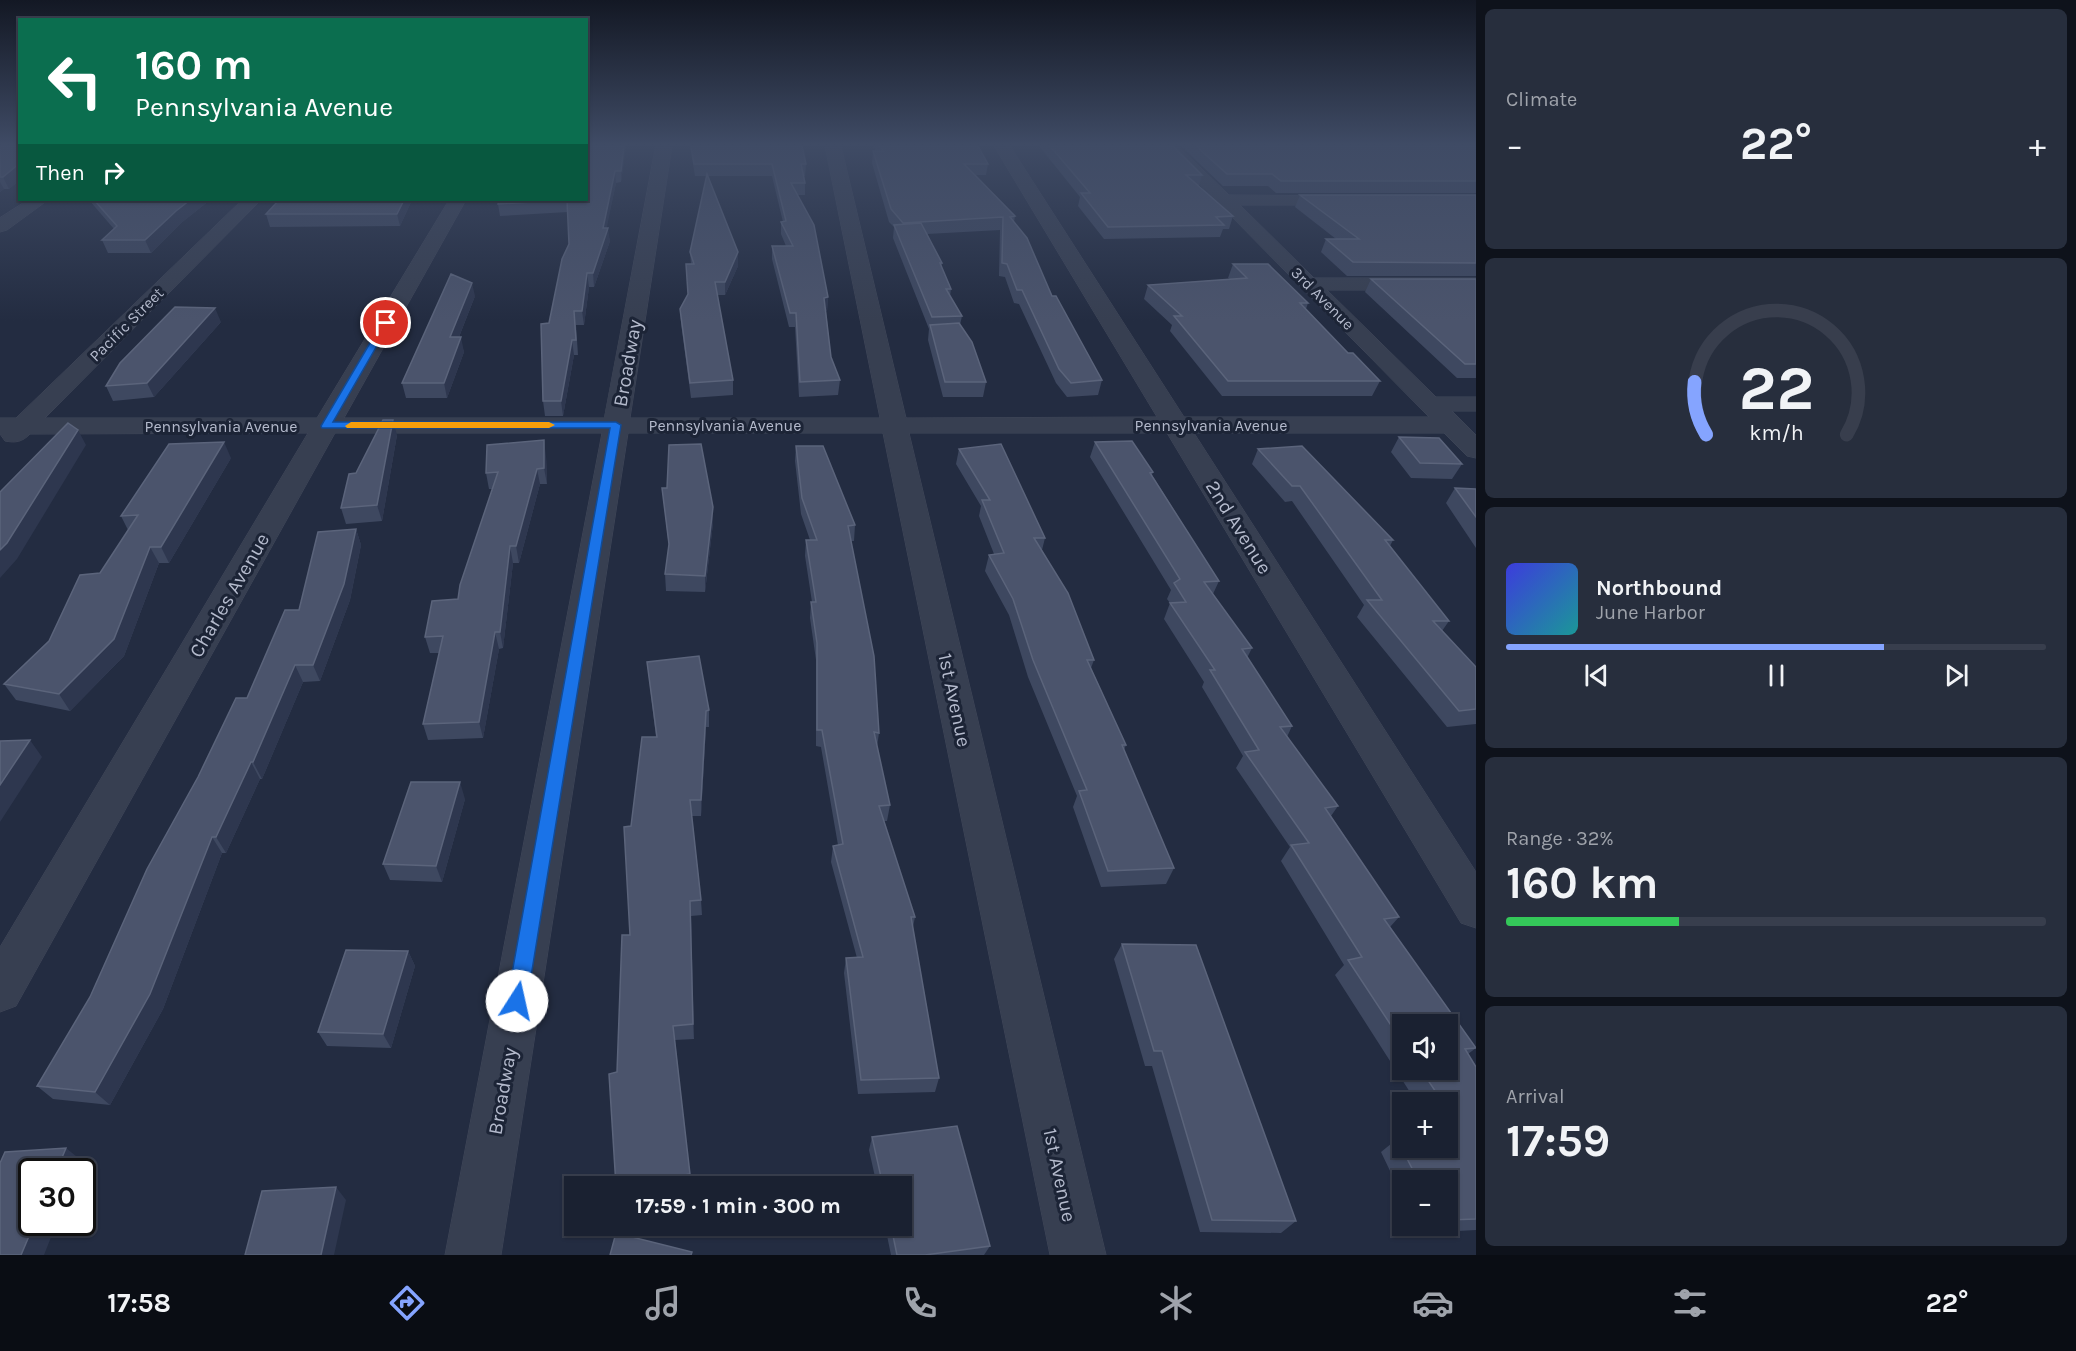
<!DOCTYPE html>
<html lang="en">
<head>
<meta charset="utf-8">
<style>
	body { margin:0; font-family:Karla,sans-serif; background:#272e3d; color:#f1f3f6; height:100vh; display:flex; flex-direction:column; font-size:22px; white-space:nowrap }
	* { box-sizing:border-box; margin:0 }
	p { font-size:20px; color:#9fa3ab }
	.icon { flex:none; width:33px; height:33px; fill:none; stroke:currentColor; stroke-width:2; stroke-linecap:round; stroke-linejoin:round }
	.map { position:relative; flex:1; overflow:hidden }
	.side { display:flex; flex-direction:column; gap:9px; padding:9px; background:#0e121b; width:600px }
	.side>* { flex:none }
	.guide { position:absolute; left:18px; top:18px; width:570px; height:183px; border-radius:0px; box-shadow:0 2px 4px #0004,0 0 0 2px #383e4d; background:#0b6e4f; color:#fff; overflow:hidden }
	.tools { position:absolute; left:1392px; top:1014px; display:grid; gap:12px }
	.tools a { display:grid; place-items:center; width:66px; height:66px; border-radius:0px; background:#1a2131; box-shadow:0 2px 4px #0004,0 0 0 2px #383e4d; font-size:30px }
	.speed { position:absolute; left:18px; top:1158px; display:flex; gap:12px; font-size:30px; font-weight:700; text-align:center }
	.speed>* { display:grid; place-content:center; width:78px; height:78px; border-radius:50%; background:#1a2131; box-shadow:0 2px 4px #0004,0 0 0 2px #383e4d; line-height:1 }
	.speed .limit { border:3px solid #111; border-radius:9px; background:#fff; color:#111 }
	.pin { position:absolute; display:grid; place-items:center; width:51px; height:51px; color:#fff; margin:-26px; border:3px solid #fff; border-radius:50%; box-shadow:0 2px 6px #0007 }
	.me { position:absolute; width:66px; margin:-33px; rotate:10deg; stroke-linejoin:round; filter:drop-shadow(0 0 4px #0008) }
	.turn { display:flex; align-items:center; gap:21px; height:126px; padding:0 18px; font-size:27px }
	.turn .icon { width:78px; height:78px; stroke-width:2.5 }
	.turn b { display:block; font-size:42px; line-height:51px }
	.then { display:flex; align-items:center; height:57px; padding:0 18px; background:#0003; gap:12px; font-size:22px }
	.big { font-size:45px; font-weight:700; line-height:1.1 }
	.side .card { flex:1; display:flex; flex-direction:column; justify-content:center; gap:9px; min-width:0; padding:0 21px; border-radius:9px; background:#272e3d }
	.side .dial { align-items:center; gap:0 }
	.dial svg { height:156px; overflow:visible; fill:none; stroke:#383e4d; stroke-width:7; stroke-linecap:round; text-anchor:middle }
	.dial text { fill:#f1f3f6; stroke:none }
	.song { display:flex; align-items:center; gap:18px }
	.cover { width:72px; height:72px; border-radius:9px; background:linear-gradient(135deg,hsl(240 70% 55%),hsl(180 70% 35%)) }
	.played { height:6px; border-radius:3px; background:linear-gradient(90deg,#85a4ff 70%,#383e4d 70%) }
	.keys { display:flex; justify-content:space-around; direction:ltr }
	.heat { display:flex; justify-content:space-between; align-items:center; font-size:33px; direction:ltr }
	.charge { height:9px; border-radius:4px; background:linear-gradient(90deg,#34c759 32%,#383e4d 0) }
	.trip { position:absolute; left:564px; top:1176px; width:348px; height:60px; border-radius:0px; background:#1a2131; box-shadow:0 2px 4px #0004,0 0 0 2px #383e4d; font-weight:700; line-height:60px; text-align:center }
	.menu { display:flex; height:96px; justify-content:space-around; align-items:center; background:#0a0d14; color:#9fa3ab }
	.menu .icon { width:42px; height:42px }
	.menu .active { color:#85a4ff }
	.menu b { font-size:27px; color:#f1f3f6 }
	main { display:flex; flex:1; min-height:0 }
	.map>svg:first-child { display:block }
	.lines { fill:none; stroke-linecap:round; stroke-linejoin:round }
	.minor-casing { stroke:#41485a; stroke-width:1 }
	.minor { fill:#373f51; fill-rule:evenodd }
	.wall { fill:#3e4860; fill-rule:evenodd }
	.shaded-wall { fill:#2e374f }
	.building { fill:#4b546c; stroke:#5b647b; stroke-width:1.5 }
	.route { fill:#1a73e8; stroke:#114b97; stroke-width:1.5 }
	.slow { fill:#f59e0b }
	.labels { text-anchor:middle; stroke-width:6; stroke-linejoin:round; paint-order:stroke }
	.far-street-label { font-size:16px; fill:#b4bacc; stroke:#1c2436 }
	.street-label { font-size:20px; fill:#b4bacc; stroke:#1c2436 }
</style>
</head>
<body>
<main>
<div class="map">
<svg width="1476" height="1255" viewBox="0 0 1476 1255">
	<rect width="100%" height="100%" fill="#232c41"/>
	<g class="lines">
		<!-- minor casing -->
		<g class="minor-casing">
			<path id="minor" d="M656 146H672L630 418H880L825 146H841L906 418 1157 417 994 146H1010L1184 417H1429L1162 146H1178L1229 195 1348 196 1351 200 1348 204 1342 205H1240L1314 278H1476V290H1327L1436 397H1476V411H1452L1476 435V458L1467 456 1444 433H1194L1476 872V928L1461 923 1167 433H909L1106 1255H1050L883 433H628L501 1255H445L602 433H335L16 1006 0 1012V947L308 433 30 434C22 442 16 443 5 441L0 434V418H16L242 200H261L45 418H317L449 200H466L344 418H604Z
				M28 200H48L7 230 0 232V218Z"/>
		</g>
		<!-- minor -->
		<use href="#minor" class="minor"/>
	</g>
	<!-- wall -->
	<path class="wall" d="M0 146H20V180L9 189H4L0 192Z
		M626 146 621 182 616 183 606 228 610 241 594 287H589L584 325H576L578 355H574L563 416H545L543 401 549 323 569 244 568 212 500 216 498 204Z
		M690 146H802L806 164 805 176H804L805 183V195H797L828 297 827 311H826L831 357 840 380 838 395 799 397 795 327H789L772 259V246H786L781 234V222H783L772 176H708L738 266 725 295H717L733 380V395L691 398 681 323 680 309 688 294 691 264 690 252 707 176H695Z
		M872 146H978L988 164 986 175H976L1015 216 1014 222 1052 296 1102 380 1098 395 1067 397 1056 383 1019 304 1014 303 1005 277 999 276 1000 230 927 234 942 263 941 267 951 289 950 296 962 316 960 325 986 382 983 397H943L928 340 929 329 893 238 894 227 889 222 872 163 873 151H876Z
		M1039 146H1173L1202 175 1199 186 1233 216 1229 229H1223L1220 237 1104 239 1078 206 1080 197Z
		M1181 146H1476V193H1276L1268 186H1223Z
		M1300 195H1476V276H1347L1321 252 1326 239H1336L1295 207Z
		M89 200H210L181 223 151 253H108L102 240 114 229Z
		M279 200H412L400 226 270 227 266 214Z
		M1233 264 1308 303 1306 309 1348 353 1380 381 1372 396H1222L1170 331 1172 325 1144 299 1148 285 1230 279 1228 278Z
		M1371 279H1476V378H1457L1365 292Z
		M475 296 459 337 464 352 447 398H406L402 383Z
		M221 322 154 397 113 401 106 386Z
		M397 435 382 521 346 524 341 508 356 473Z
		M1399 437 1462 464 1452 479 1411 478 1391 452Z
		M1095 442 1153 472 1152 475 1219 581 1213 594 1252 648 1247 658 1292 726 1287 737 1338 806 1331 816 1399 917 1390 927 1476 1048 1468 1054 1476 1067V1230L1421 1233 1417 1226H1448V1180H1402V1196L1381 1152 1397 1139 1448 1148V1102H1412L1415 1100 1335 975 1344 965 1281 861 1290 847 1236 768 1243 756 1202 687 1204 682 1164 619 1170 603 1167 599 1171 590 1090 457ZM1402 1024 1448 1070H1402Z
		M796 446 855 525 854 541H851L879 733 877 747 890 805 887 821H884L915 917 913 927 939 1078 935 1092 858 1094 844 973 846 958H857L831 862 833 846 838 845 821 747 816 746V660L810 618 811 602H812L805 556 806 540H810L801 514 795 461Z
		M959 449 1045 538 1042 550 1094 660 1091 668 1126 745 1124 750 1174 868 1166 884 1101 887 1073 807 1077 796 1028 677 1009 615 985 571 989 555 994 554 979 516 981 506 956 464Z
		M1258 449 1393 540 1390 546 1449 621 1442 631 1476 667V724L1447 727 1357 617 1364 605 1292 501 1285 502 1252 464Z
		M546 456 547 484H540L519 563H513L503 648 499 649 483 738 428 740 423 724 439 653H430L425 637 458 599 493 489H489L486 473Z
		M231 458 169 563H159L124 656 70 711 16 700 4 684 49 641 100 573 128 530 121 516Z
		M662 488H667L713 523 705 592 666 591 665 574 669 548Z
		M1455 488 1476 489V548L1446 503Z
		M356 529 361 545 350 600 320 681 303 682 262 779H260L226 853H222L163 1009 110 1105 53 1099 37 1086 90 997 247 698 299 610Z
		M647 662 709 710V727H706L701 816H692L701 900 702 915 691 916 694 1039 675 1040 691 1186H616L617 1072 630 935 631 826 656 737Z
		M465 799 442 882 390 880 383 864Z
		M1122 944 1296 1221 1281 1233 1200 1232 1152 1066H1145L1114 959Z
		M408 951 415 966 391 1048 327 1046 318 1032Z
		M872 1137 990 1246 984 1255H891L885 1226H902V1186H877L869 1150Z"/>
	<!-- shaded-wall -->
	<path class="shaded-wall" d="M624 146H626L621 182V171Z
		M20 163V180L9 189 3 177Z
		M615 171 616 183 604 241 603 228Z
		M0 182 4 189 0 192Z
		M190 200H210L181 223 151 253 145 240 176 211Z
		M404 200H412L400 226 397 214Z
		M608 228 610 241 594 287 593 273Z
		M738 252V266L725 295V282Z
		M587 273 589 287 584 325 582 311Z
		M472 283 475 296 453 352 450 337Z
		M828 297 827 311 823 312 824 298Z
		M215 308 221 322 154 397 147 383Z
		M461 337 464 352 447 398 444 383Z
		M572 340 574 355 563 416 561 401Z
		M393 420 397 435 382 521 377 505Z
		M78 430 86 445 17 559 0 578V550Z
		M544 440 546 456 547 484 544 468Z
		M224 442 231 458 169 563 161 547Z
		M537 469 540 484 519 563 516 546Z
		M713 507V523L705 592V576Z
		M356 529 361 545 350 600 320 681 313 665Z
		M510 546 513 563 503 648 500 632Z
		M150 547 159 563 124 656 70 711 59 694Z
		M495 632 499 649 483 738 479 722Z
		M295 665 303 682 262 779 253 762Z
		M706 711V727L701 816V800Z
		M30 740 42 757 0 822V785Z
		M251 762 260 779 226 853 216 837Z
		M460 782 465 799 442 882 436 866Z
		M212 837 222 853 163 1009 110 1105 95 1092Z
		M690 901 691 916 694 1039 693 1024Z
		M408 951 415 966 391 1048 383 1034Z
		M66 1148 82 1161 78 1172H56Z
		M336 1187 346 1200 334 1255H321Z
		M35 1222H57L44 1255H21Z"/>
	<!-- building -->
	<path class="building" d="M0 146H20V163L3 177H0Z
		M586 146H624L621 171H615L603 228H608L593 273H587L582 311H574L576 340H572L561 401H543L541 324 549 323 562 259 569 244 567 200 498 204 499 200H586Z
		M691 146H802L806 164H801L805 183H791L814 225 828 297 824 298 831 357 840 380 800 382 796 313H790L772 246H793L781 222 786 221 772 164H694Z
		M880 146H978L988 164H964L1015 216 1010 217 1027 238 1052 296H1056L1102 380 1071 383 1059 369 1022 290H1017L1007 264 1002 263 1003 217 903 223 891 209 873 151H884Z
		M1050 146H1173L1202 175H1186L1233 216 1216 217 1224 225 1108 227 1081 193H1090Z
		M1196 146H1476V181H1281L1272 174H1227Z
		M707 174 738 252 725 282H715L733 380 690 383 680 309 688 294 686 264H694L690 252Z
		M1300 195H1476V263L1353 262 1326 239H1359Z
		M94 200H190L176 211 145 240H102L117 226Z
		M279 200H404L397 214H266Z
		M921 223 942 263H940L951 289H946L962 316 932 317 894 225Z
		M1233 264H1268L1308 303H1300L1348 353H1353L1380 381H1228L1174 316H1182L1148 285 1247 278Z
		M451 274 472 283 450 337H461L444 383H402Z
		M1371 279H1476V364H1465Z
		M175 307 215 308 147 383 106 386 120 363Z
		M959 323 972 342 986 382H945L930 325Z
		M383 420H393L377 505 341 508 349 474 356 473Z
		M68 423 78 430 7 543 0 550V492Z
		M1399 437 1439 438 1462 464 1420 463Z
		M544 440V468L537 469 516 546H510L500 632H495L479 722 423 724 443 636 425 637 432 601 458 599 460 585 498 472 486 473 487 445Z
		M1132 441 1153 472 1150 473 1219 581 1204 582 1252 648 1242 649 1292 726 1280 727 1338 806 1325 808 1399 917 1384 919 1476 1048 1465 1049 1476 1067V1219L1448 1220V1180H1418L1397 1139 1402 1138V1148H1448V1102H1423L1420 1096 1438 1095 1421 1070H1448V1024H1402V1042L1348 960 1362 957 1291 845 1309 843 1245 752 1259 750 1210 670H1215L1170 603 1186 602 1174 583 1180 579 1095 442Z
		M224 442 161 547H150L114 639 59 694 4 684 49 641 80 575 100 573 138 515 121 516 169 444Z
		M701 444 713 507 705 576 665 574 669 544 662 488H667L669 445Z
		M1001 444 1045 538H1034L1068 593 1094 660H1087L1126 745H1122L1174 868 1108 871 1079 791 1087 790 1033 660 1013 599 989 555 1004 553 982 500H990L959 449Z
		M796 446H823L855 525 848 526 874 656 879 733 874 732 890 805 879 806 915 917H911L939 1078 861 1080 846 958 863 957 833 846 843 844 822 730H817V643L811 602H816L806 540H817L802 498Z
		M1302 446 1393 540H1385L1449 621H1433L1476 667V709L1459 711 1367 600H1382L1300 486H1292L1258 449Z
		M1455 488 1476 489V517Z
		M356 529 344 584 313 665H295L253 762H251L216 837H212L150 994 95 1092 37 1086 90 997 147 869 198 777 236 698H247L285 610H299L318 532Z
		M699 656 709 710 706 711 701 800H690L701 900 690 901 693 1024 673 1026 690 1174 616 1186 609 1074 617 1072 622 935H630L624 827 631 826 642 737H657L647 662Z
		M30 740 0 785V741Z
		M411 782H460L436 866 383 864Z
		M1122 944 1196 945 1296 1221 1212 1220 1162 1051H1154Z
		M346 950 408 951 383 1034 318 1032Z
		M957 1126 990 1246 925 1255H897L891 1226H902V1186H883L872 1137Z
		M66 1148 56 1172H32V1222H35L21 1255H0V1163L5 1152Z
		M336 1187 321 1255H245L262 1191Z
		M616 1233 692 1252 691 1255H610Z"/>
	<!-- sky -->
	<linearGradient id="sky" x2="0" y2="1"><stop stop-color="#131824"/><stop offset="0.45" stop-color="#3f4b65"/><stop offset="1" stop-color="#3f4b65" stop-opacity="0"/></linearGradient>
	<rect width="1476" height="321" fill="url(#sky)"/>
	<!-- route -->
	<path class="route" d="M383 321 390 323 333 422H616L621 425 527 1001 524 1008 517 1011 510 1008 507 1001 610 428H322L321 426Z"/>
	<!-- slow -->
	<path class="slow" d="M351 422H549L555 425 549 428H347L345 426Z"/>
	<g class="labels">
		<!-- far-street labels -->
		<g class="far-street-label">
			<text transform="translate(1323 298) rotate(45)" y="6">3rd Avenue</text>
			<text transform="translate(126 324) rotate(-45)" y="6">Pacific Street</text>
			<text x="725" y="431">Pennsylvania Avenue</text>
			<text x="1211" y="431">Pennsylvania Avenue</text>
			<text x="221" y="432">Pennsylvania Avenue</text>
		</g>
		<!-- street labels -->
		<g class="street-label">
			<text transform="translate(627 363) rotate(-80)" y="7">Broadway</text>
			<text transform="translate(1239 527) rotate(58)" y="7">2nd Avenue</text>
			<text transform="translate(229 595) rotate(-60)" y="7">Charles Avenue</text>
			<text transform="translate(955 700) rotate(78)" y="7">1st Avenue</text>
			<text transform="translate(502 1091) rotate(-80)" y="7">Broadway</text>
			<text transform="translate(1060 1175) rotate(78)" y="7">1st Avenue</text>
		</g>
	</g>
</svg>
<div class="tools">
<a><svg class="icon" aria-label="sound" viewBox="0 0 24 24"><path d="M4 9h4l5-4v14l-5-4H4zM17 9q2 3 0 6"/></svg></a>
<a>+</a>
<a>−</a>
</div>
<div class="speed"><div class="limit">30</div></div>
<div class="pin" style="left:386px;top:323px;background:#d93025"><svg class="icon" aria-label="arrive" viewBox="0 0 24 24"><path d="M6 21V4h12l-3 4 3 4H6"/></svg></div>
<svg class="me" style="left:517px;top:1001px" viewBox="-20 -20 40 40"><circle r="19" fill="#fff"/><path d="M0-13L10 11 0 6-10 11z" fill="#1a73e8"/></svg>
<div class="trip">17:59 · 1 min · 300 m</div>
<div class="guide">
<div class="turn"><svg class="icon" aria-label="left" viewBox="0 0 24 24"><path d="M17 20v-9H6M10 6l-5 5 5 5"/></svg><div><b>160 m</b>Pennsylvania Avenue</div></div>
<div class="then">Then<svg class="icon" aria-label="right" viewBox="0 0 24 24"><path d="M7 20v-9h11M14 6l5 5-5 5"/></svg></div>
</div>
</div>
<section class="side">
<div class="card"><p>Climate</p>
<div class="heat"><a>−</a><b class="big">22°</b><a>+</a></div>
</div>
<div class="card dial"><svg viewBox="0 0 100 80">
<path d="M14 69A42 42 0 1 1 86 69"/>
<path d="M14 69A42 42 0 0 1 8 42" stroke="#85a4ff"/>
<text x="50" y="56" font-size="32" font-weight="700">22</text>
<text x="50" y="72" font-size="11">km/h</text>
</svg></div>
<div class="card">
<div class="song"><i class="cover"></i><div><b>Northbound</b><p>June Harbor</p></div></div>
<div class="played"></div>
<div class="keys"><svg class="icon" aria-label="previous" viewBox="0 0 24 24"><path d="M18 5L8 12l10 7zM5 5v14"/></svg><svg class="icon" aria-label="pause" viewBox="0 0 24 24"><path d="M8 5v14M16 5v14"/></svg><svg class="icon" aria-label="next" viewBox="0 0 24 24"><path d="M6 5l10 7-10 7zM19 5v14"/></svg></div>
</div>
<div class="card"><p>Range · 32%</p><b class="big">160 km</b><div class="charge"></div></div>
<div class="card"><p>Arrival</p><b class="big">17:59</b></div>
</section>
</main>
<nav class="menu">
<b>17:58</b>
<svg class="icon active" aria-label="directions" viewBox="0 0 24 24"><path d="M12 3l9 9-9 9-9-9zM9 14v-3h6M13 9l2 2-2 2"/></svg>
<svg class="icon" aria-label="music" viewBox="0 0 24 24"><path d="M9 18V5l10-2v13"/><circle cx="6" cy="18" r="3"/><circle cx="16" cy="16" r="3"/></svg>
<svg class="icon" aria-label="phone" viewBox="0 0 24 24"><path d="M5 4h4l2 5-3 2q2 4 5 5l2-3 5 2v4C11 20 4 13 5 4z"/></svg>
<svg class="icon" aria-label="climate" viewBox="0 0 24 24"><path d="M12 3v18M4 7l16 10M4 17L20 7"/></svg>
<svg class="icon" aria-label="car" viewBox="0 0 24 24"><path d="M5 17H2v-5l4-1 3-4h7l3 4 3 1v5h-3M9 17h6M6 11h13"/><circle cx="7" cy="17" r="2"/><circle cx="17" cy="17" r="2"/></svg>
<svg class="icon" aria-label="filters" viewBox="0 0 24 24"><path d="M4 7h16M4 17h16"/><circle cx="9" cy="7" r="2"/><circle cx="15" cy="17" r="2"/></svg>
<b>22°</b>
</nav>
</body>
</html>
